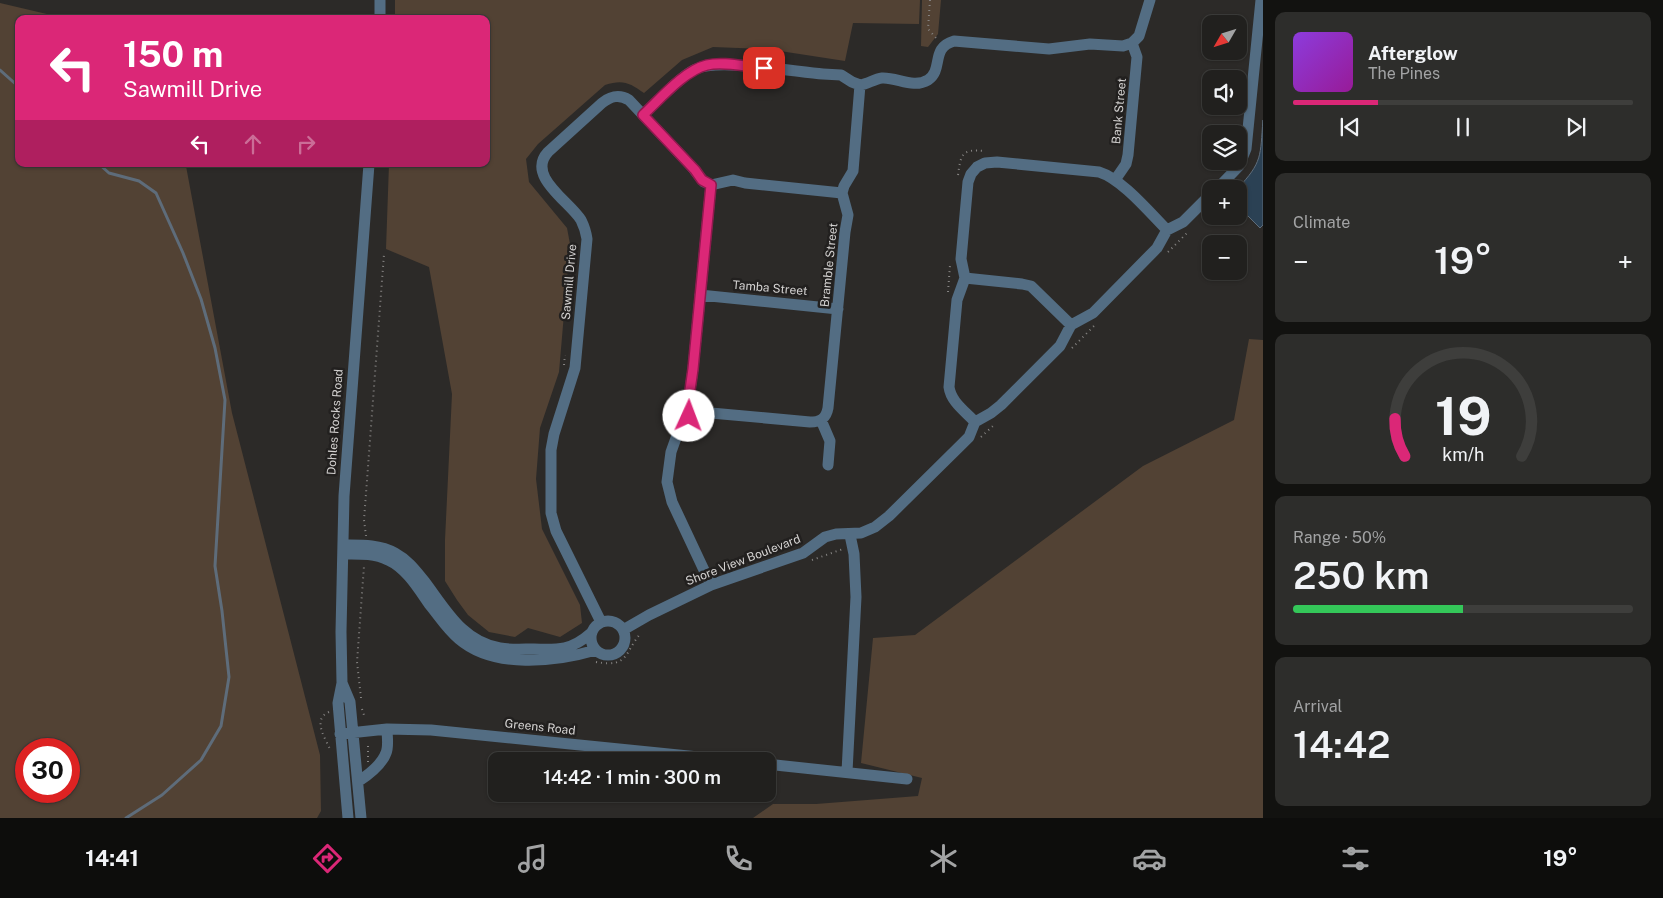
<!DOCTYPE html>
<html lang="en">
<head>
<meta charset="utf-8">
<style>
	body { margin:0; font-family:"Public Sans",sans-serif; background:#2d2d2b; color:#f1f3f6; height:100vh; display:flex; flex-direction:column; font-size:19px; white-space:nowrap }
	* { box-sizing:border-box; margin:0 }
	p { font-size:16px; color:#a2a3a4 }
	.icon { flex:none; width:28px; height:28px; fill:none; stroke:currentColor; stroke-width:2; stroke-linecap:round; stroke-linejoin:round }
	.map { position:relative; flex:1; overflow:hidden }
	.panel { display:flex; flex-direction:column; gap:12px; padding:12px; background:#121210; width:400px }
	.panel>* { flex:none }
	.top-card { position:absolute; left:15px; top:15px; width:475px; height:152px; border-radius:10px; box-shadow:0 1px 4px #0004,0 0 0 1px #3e3e3c; background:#db2777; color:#fff; overflow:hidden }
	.needle { width:32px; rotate:231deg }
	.buttons { position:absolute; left:1202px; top:15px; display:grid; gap:10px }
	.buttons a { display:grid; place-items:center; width:45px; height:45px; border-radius:10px; background:#21201e; box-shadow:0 1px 4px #0004,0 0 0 1px #3e3e3c; font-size:25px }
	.speed { position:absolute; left:15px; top:738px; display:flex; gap:10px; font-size:25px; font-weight:700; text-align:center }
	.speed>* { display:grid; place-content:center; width:65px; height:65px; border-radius:50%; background:#21201e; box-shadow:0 1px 4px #0004,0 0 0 1px #3e3e3c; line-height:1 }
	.speed .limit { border:8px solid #d22; background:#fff; color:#111 }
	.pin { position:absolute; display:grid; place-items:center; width:42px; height:42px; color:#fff; margin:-21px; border-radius:10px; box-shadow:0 2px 8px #0006 }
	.me { position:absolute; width:55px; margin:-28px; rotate:2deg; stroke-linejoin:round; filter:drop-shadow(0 0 4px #0008) }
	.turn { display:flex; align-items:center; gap:18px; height:105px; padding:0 25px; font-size:22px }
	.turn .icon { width:65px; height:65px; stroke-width:2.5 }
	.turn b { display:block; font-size:35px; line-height:42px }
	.lanes { display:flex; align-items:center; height:48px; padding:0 25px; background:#0003; justify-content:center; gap:25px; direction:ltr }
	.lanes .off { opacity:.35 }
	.big { font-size:38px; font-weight:600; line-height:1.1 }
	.panel .tile { flex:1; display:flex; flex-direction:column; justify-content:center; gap:8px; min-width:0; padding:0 18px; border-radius:10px; background:#2d2d2b }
	.panel .dial { align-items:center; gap:0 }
	.dial svg { height:130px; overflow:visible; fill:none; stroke:#3e3e3c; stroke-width:7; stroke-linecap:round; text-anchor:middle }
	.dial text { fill:#f1f3f6; stroke:none }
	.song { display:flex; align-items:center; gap:15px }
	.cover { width:60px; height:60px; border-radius:8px; background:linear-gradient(135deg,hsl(270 70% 55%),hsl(300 70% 35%)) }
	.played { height:5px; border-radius:2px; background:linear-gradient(90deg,#db2777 25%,#3e3e3c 25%) }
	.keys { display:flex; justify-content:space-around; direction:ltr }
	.heat { display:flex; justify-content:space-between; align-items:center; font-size:28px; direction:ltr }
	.charge { height:8px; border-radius:4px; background:linear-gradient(90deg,#34c759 50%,#3e3e3c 0) }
	.trip { position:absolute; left:488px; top:752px; width:288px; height:50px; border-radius:10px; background:#21201e; box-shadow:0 1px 4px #0004,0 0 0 1px #3e3e3c; font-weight:600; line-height:50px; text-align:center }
	.menu { display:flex; height:80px; justify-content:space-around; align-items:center; background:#0d0d0c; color:#a2a3a4 }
	.menu .icon { width:35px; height:35px }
	.menu .selected { color:#db2777 }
	.menu b { font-size:22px; color:#f1f3f6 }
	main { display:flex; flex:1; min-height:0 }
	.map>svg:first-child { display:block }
	.green { fill:#524234; fill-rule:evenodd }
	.water { fill:#2b4154; stroke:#5e6c7a }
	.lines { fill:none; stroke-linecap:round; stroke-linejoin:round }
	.stream { stroke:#5e6c7a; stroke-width:3 }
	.path { stroke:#868483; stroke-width:2; stroke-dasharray:1 4; stroke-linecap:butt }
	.minor { stroke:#536d83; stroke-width:11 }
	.route-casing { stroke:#8e194d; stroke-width:12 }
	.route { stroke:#db2777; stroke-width:9 }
	.labels { text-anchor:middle; stroke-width:5; stroke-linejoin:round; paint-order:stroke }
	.street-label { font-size:12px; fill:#d4d2d1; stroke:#22201f }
</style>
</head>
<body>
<main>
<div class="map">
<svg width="1263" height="818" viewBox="0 0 1263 818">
	<rect width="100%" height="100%" fill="#2c2a28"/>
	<!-- green -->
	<path class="green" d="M395 0H920L919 24 853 23 845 61 767 49 713 47 682 60 644 93C630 83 623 79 605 85L538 144 526 159 529 182 567 228 570 244 559 372 540 428 536 479 542 529 580 605 582 623 560 637 528 628 515 637 489 632 468 615 457 600 445 581V540L452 394 429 267 386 249 389 164H486V19H395Z
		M922 0H941L938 34 928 47 921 46Z
		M0 3 68 19H19V164H184L186 166 232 413 320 755 321 811 317 818H0ZM26 749H69V791H26Z
		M1249 339 1263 340V818H753L773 804H816L918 796 922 778 861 763 873 638 915 635 1143 466 1234 420Z"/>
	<!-- water -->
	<path class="water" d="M1263 120V225L1260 228 1239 207V189H1237C1263 162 1260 156 1263 120Z"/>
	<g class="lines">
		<!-- stream -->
		<path class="stream" d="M0 70 19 87
			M99 164 109 173 139 181 156 193 183 253 201 299 215 348 225 400 215 566 222 611 229 677 221 726 201 760 162 795 126 818"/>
		<!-- path -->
		<path class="path" d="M930 0 928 29 937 39
			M958 175C961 153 962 149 985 151
			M1168 252 1187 233
			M948 292 950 265
			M1072 348 1095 325
			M564 365 565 355
			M676 411 680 401
			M981 437 994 425
			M366 536 364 520 384 254
			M812 560 843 549
			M596 662C630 668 624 652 641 633
			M361 698 357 662 364 566
			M362 709 365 718
			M329 712C312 719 325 738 330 749
			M368 762V742"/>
		<!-- minor -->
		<path class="minor" d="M380 0V19
			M643 115C657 102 679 77 696 69 717 58 796 72 823 74L841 75 852 82 860 85C868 84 874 79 882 78 897 77 913 89 928 80 944 69 930 48 954 41L1049 49 1090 44 1123 46 1132 43 1139 36 1150 0
			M1115 180 1126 164 1128 155 1137 57 1132 43
			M1217 189 1239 166 1246 149 1261 0
			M965 278 1022 284 1031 286 1071 325
			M700 295 838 309
			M692 409 711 413 810 422C820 422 826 419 828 408L845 232 848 215 842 193 844 186 853 171 860 85
			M821 420 830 441 828 465
			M975 422C965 411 951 402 949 387L957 300 965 278 961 259 968 182 971 174 977 167 985 163 997 162 1099 172C1122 179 1150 213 1167 230
			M343 545C360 545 379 544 395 553 408 560 416 571 425 582 446 610 463 642 500 648 511 650 523 649 534 649 559 650 572 650 591 633
			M343 554C358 554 374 553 388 560 406 568 418 588 429 604 439 616 447 629 459 639 494 669 555 662 596 650
			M711 585 672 502 667 482 671 452 681 424 692 409 690 390 693 369 711 185
			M591 638a17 17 0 1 1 34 0a17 17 0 1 1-34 0Z
			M601 622 556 531 551 513V450L554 434 575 368 587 239C586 232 584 226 581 220 569 201 526 176 548 152L602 103C611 96 619 94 629 100L692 167 704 182 711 185 733 180 745 183 842 193
			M623 630 649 615 711 585 803 553 825 537 836 534 861 533 875 527 889 516 963 443 969 437 975 422 991 413 1001 405 1060 346 1071 325 1093 313 1157 248 1167 230 1183 222 1211 194
			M342 683 350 702 361 818
			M340 734 387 729 431 730 738 761
			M766 764 907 779
			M847 772 856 597 854 554 850 535
			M359 781C368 775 382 764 386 753 389 746 387 737 387 729
			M348 818 338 703 342 683 341 632 344 496 369 164"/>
	</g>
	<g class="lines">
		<!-- route casing -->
		<g class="route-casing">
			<path id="route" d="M689 416 693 406 690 390 693 369 711 185 702 180 695 170 643 115C660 99 685 70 707 65 724 61 746 67 764 68"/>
		</g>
		<!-- route -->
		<use href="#route" class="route"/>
	</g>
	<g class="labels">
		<!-- street labels -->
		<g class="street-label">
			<text transform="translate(1119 111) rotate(-85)" y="4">Bank Street</text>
			<text transform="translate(829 265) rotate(-84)" y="4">Bramble Street</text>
			<text transform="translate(569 282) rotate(-85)" y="4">Sawmill Drive</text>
			<text transform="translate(770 288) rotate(5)" y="4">Tamba Street</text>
			<text transform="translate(335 422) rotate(-86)" y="4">Dohles Rocks Road</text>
			<text transform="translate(743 560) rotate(-21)" y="4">Shore View Boulevard</text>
			<text transform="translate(540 727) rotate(6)" y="4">Greens Road</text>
		</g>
	</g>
</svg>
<div class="buttons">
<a><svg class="needle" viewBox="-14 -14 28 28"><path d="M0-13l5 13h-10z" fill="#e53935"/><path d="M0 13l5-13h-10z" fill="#a2a3a4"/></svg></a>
<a><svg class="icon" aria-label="sound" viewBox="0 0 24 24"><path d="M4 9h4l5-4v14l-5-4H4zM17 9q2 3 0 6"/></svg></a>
<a><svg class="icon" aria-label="layers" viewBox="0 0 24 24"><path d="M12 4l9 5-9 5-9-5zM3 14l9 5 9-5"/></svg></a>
<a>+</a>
<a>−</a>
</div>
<div class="speed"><div class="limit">30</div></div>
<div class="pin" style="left:764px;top:68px;background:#d93025"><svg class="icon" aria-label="arrive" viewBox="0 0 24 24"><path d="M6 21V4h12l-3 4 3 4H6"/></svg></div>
<svg class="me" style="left:689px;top:416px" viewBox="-20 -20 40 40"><circle r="19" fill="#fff"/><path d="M0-13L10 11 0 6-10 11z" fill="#db2777"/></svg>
<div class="trip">14:42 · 1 min · 300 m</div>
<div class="top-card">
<div class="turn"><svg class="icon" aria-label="left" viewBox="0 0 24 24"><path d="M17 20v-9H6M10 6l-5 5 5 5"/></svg><div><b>150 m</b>Sawmill Drive</div></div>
<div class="lanes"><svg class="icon" aria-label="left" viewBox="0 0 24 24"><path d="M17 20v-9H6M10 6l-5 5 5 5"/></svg><svg class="icon off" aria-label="ahead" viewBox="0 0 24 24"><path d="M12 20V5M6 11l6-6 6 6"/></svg><svg class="icon off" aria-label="right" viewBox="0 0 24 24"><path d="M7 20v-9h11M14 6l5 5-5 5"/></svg></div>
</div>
</div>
<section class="panel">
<div class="tile">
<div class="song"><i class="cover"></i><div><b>Afterglow</b><p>The Pines</p></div></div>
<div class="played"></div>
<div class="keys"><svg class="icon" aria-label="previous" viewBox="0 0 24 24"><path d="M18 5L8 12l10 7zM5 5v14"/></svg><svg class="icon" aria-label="pause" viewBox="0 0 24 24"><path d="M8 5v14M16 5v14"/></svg><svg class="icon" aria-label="next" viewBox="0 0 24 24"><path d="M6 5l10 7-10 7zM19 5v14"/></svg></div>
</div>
<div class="tile"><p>Climate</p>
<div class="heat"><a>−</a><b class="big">19°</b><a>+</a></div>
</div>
<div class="tile dial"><svg viewBox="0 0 100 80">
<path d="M14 69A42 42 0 1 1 86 69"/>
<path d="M14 69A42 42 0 0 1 8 46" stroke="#db2777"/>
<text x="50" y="56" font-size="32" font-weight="700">19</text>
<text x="50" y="72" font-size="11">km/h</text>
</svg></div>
<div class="tile"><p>Range · 50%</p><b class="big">250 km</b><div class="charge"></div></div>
<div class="tile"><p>Arrival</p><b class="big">14:42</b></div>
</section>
</main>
<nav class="menu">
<b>14:41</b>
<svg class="icon selected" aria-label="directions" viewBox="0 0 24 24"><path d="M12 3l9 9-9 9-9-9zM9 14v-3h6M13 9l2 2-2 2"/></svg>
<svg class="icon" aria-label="music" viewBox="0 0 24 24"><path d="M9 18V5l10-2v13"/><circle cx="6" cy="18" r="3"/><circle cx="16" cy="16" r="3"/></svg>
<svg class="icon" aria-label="phone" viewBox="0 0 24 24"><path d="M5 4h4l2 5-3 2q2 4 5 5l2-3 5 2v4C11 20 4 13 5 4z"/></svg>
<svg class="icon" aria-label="climate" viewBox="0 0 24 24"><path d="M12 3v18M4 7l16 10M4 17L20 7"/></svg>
<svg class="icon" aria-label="car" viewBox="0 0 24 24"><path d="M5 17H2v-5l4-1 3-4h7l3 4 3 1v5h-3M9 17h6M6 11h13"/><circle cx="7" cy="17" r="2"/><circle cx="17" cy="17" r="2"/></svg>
<svg class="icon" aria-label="filters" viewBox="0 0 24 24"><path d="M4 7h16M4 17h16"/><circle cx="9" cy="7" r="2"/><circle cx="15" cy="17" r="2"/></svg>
<b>19°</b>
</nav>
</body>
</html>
